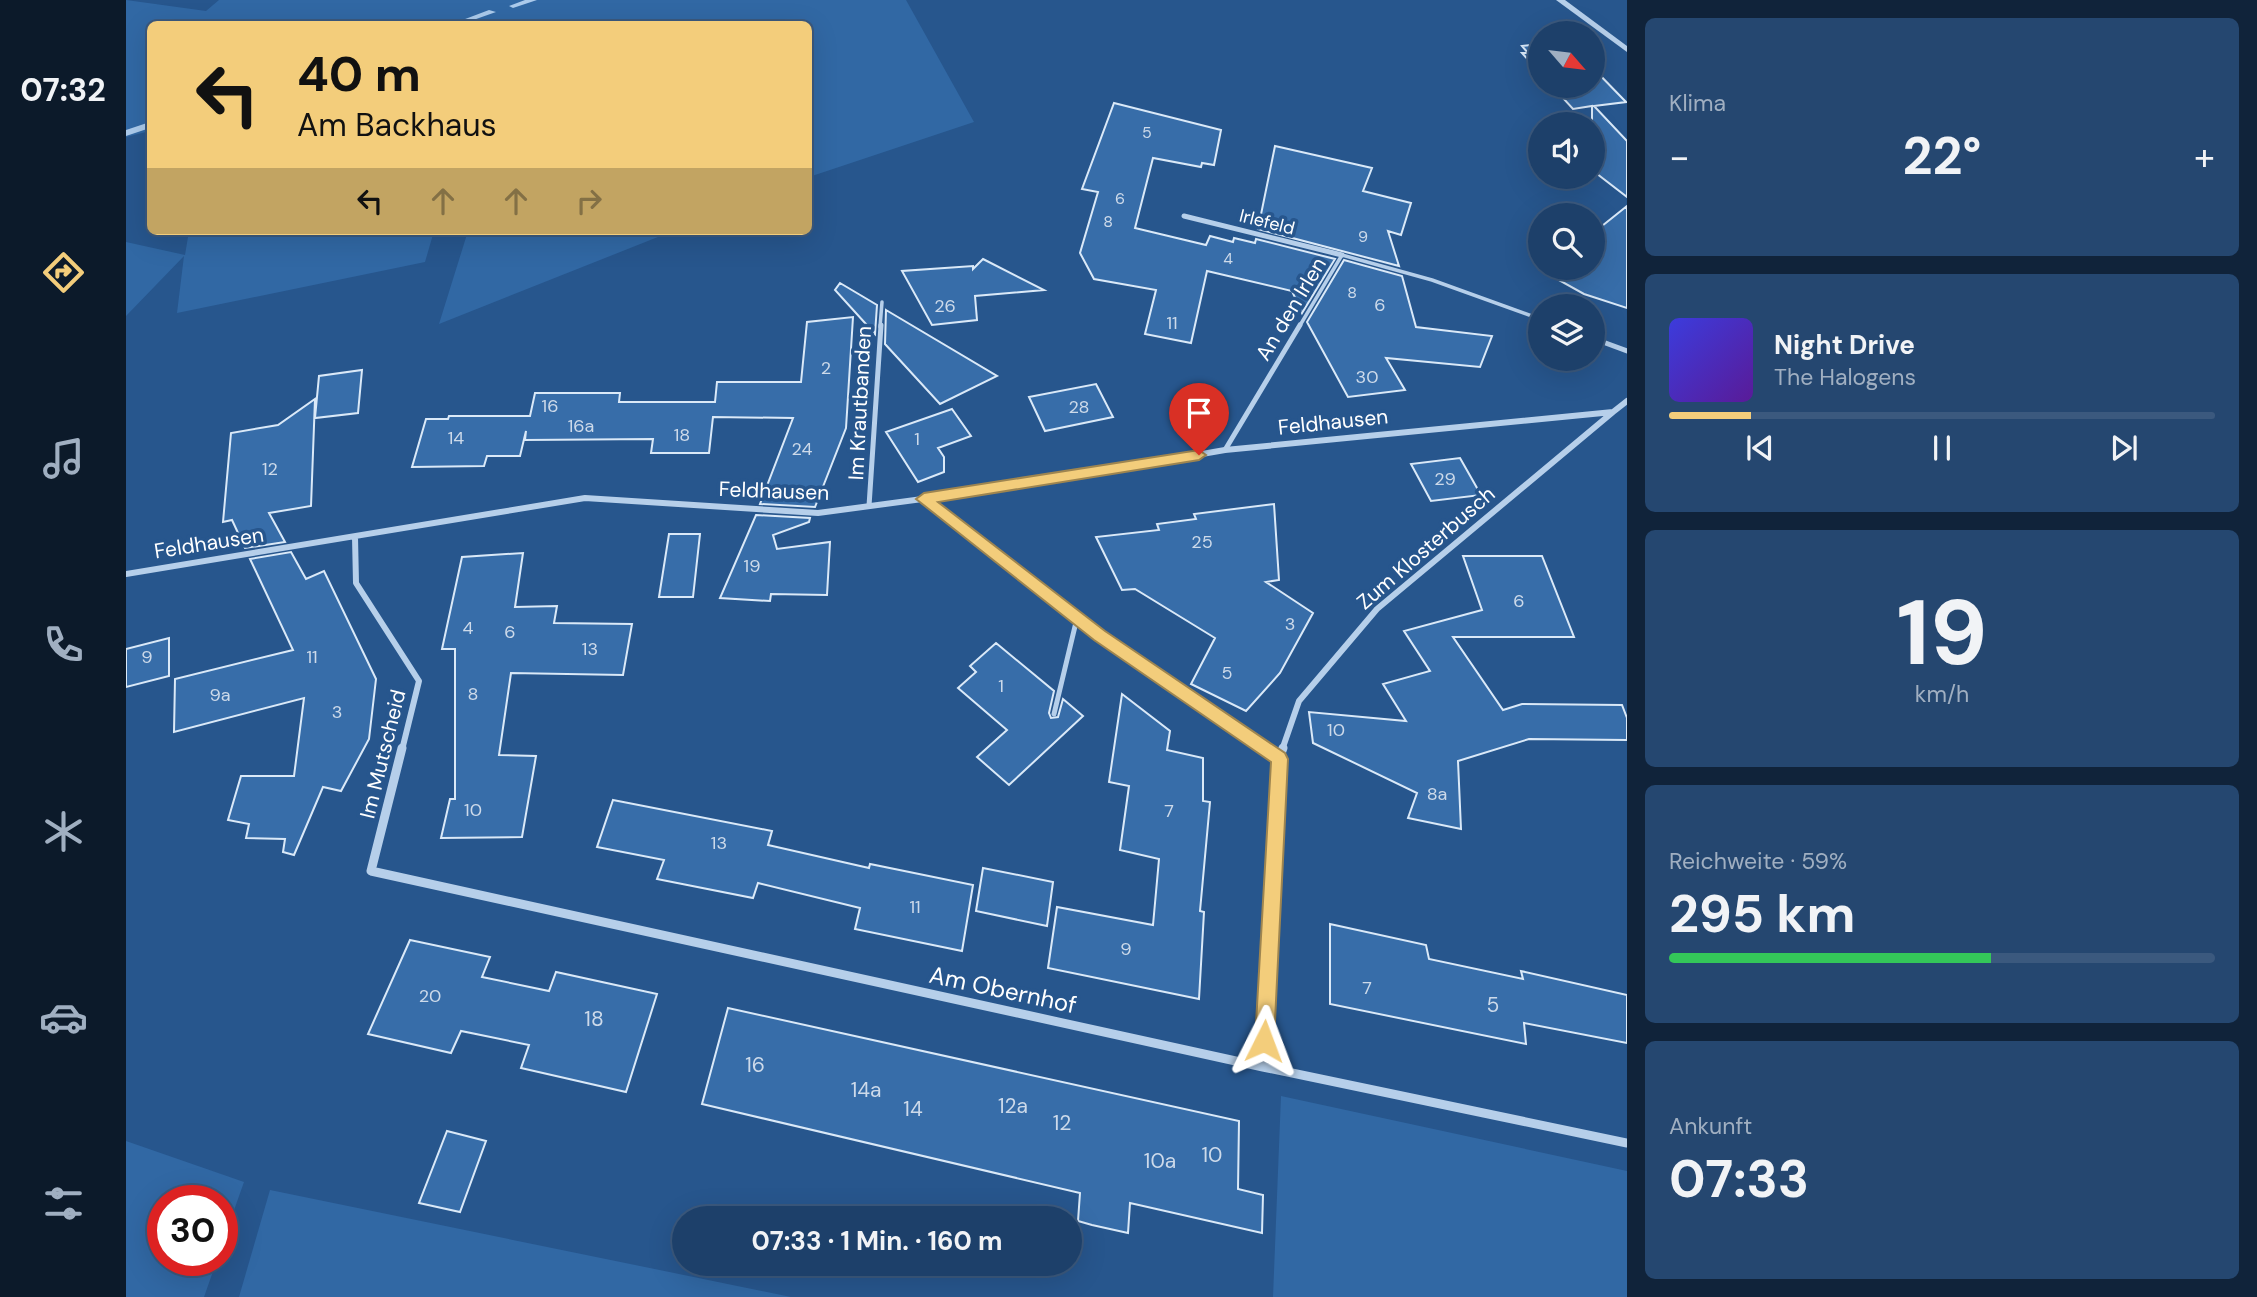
<!DOCTYPE html>
<html lang="de">
<head>
<meta charset="utf-8">
<style>
	body { margin:0; font-family:"DM Sans",sans-serif; background:#254770; color:#f1f3f6; height:100vh; display:flex; flex-direction:column; font-size:26px; white-space:nowrap }
	* { box-sizing:border-box; margin:0 }
	p { font-size:23px; color:#a0afc1 }
	.icon { flex:none; width:38px; height:38px; fill:none; stroke:currentColor; stroke-width:2; stroke-linecap:round; stroke-linejoin:round }
	.map { position:relative; flex:1; overflow:hidden }
	.drawer { display:flex; flex-direction:column; gap:18px; padding:18px; background:#10233a; width:630px }
	.drawer>* { flex:none }
	.guide { position:absolute; left:21px; top:21px; width:665px; height:214px; border-radius:10px; box-shadow:0 7px 28px #0002,0 0 0 2px #3b597e; background:#f3cd7b; color:#111; overflow:hidden }
	.needle { width:46px; rotate:118deg }
	.fabs { position:absolute; left:1402px; top:21px; display:grid; gap:14px }
	.fabs a { display:grid; place-items:center; width:77px; height:77px; border-radius:50%; background:#1d406a; box-shadow:0 7px 28px #0002,0 0 0 2px #3b597e; font-size:35px }
	.speed { position:absolute; left:21px; top:1185px; display:flex; gap:14px; font-size:35px; font-weight:700; text-align:center }
	.speed>* { display:grid; place-content:center; width:91px; height:91px; border-radius:50%; background:#1d406a; box-shadow:0 7px 28px #0002,0 0 0 2px #3b597e; line-height:1 }
	.speed .limit { border:10px solid #d22; background:#fff; color:#111 }
	.pin { position:absolute; display:grid; place-items:center; width:60px; height:60px; color:#fff; margin:-72px -30px; border-radius:50% 50% 50% 0; rotate:-45deg; box-shadow:0 0 7px #0007 }
	.pin .icon { rotate:45deg }
	.me { position:absolute; width:77px; margin:-38px; rotate:3deg; stroke-linejoin:round; filter:drop-shadow(0 0 5px #0008) }
	.turn { display:flex; align-items:center; gap:24px; height:147px; padding:0 35px; font-size:32px }
	.turn .icon { width:91px; height:91px; stroke-width:2.5 }
	.turn b { display:block; font-size:49px; line-height:60px }
	.lanes { display:flex; align-items:center; height:66px; padding:0 35px; background:#0003; justify-content:center; gap:35px; direction:ltr }
	.lanes .off { opacity:.35 }
	.big { font-size:52px; font-weight:700; line-height:1.1 }
	.drawer .card { flex:1; display:flex; flex-direction:column; justify-content:center; gap:10px; min-width:0; padding:0 24px; border-radius:10px; background:#254770 }
	.drawer .dial { align-items:center; gap:0 }
	.dial b { font-size:91px; line-height:1 }
	.song { display:flex; align-items:center; gap:21px }
	.cover { width:84px; height:84px; border-radius:10px; background:linear-gradient(135deg,hsl(240 70% 55%),hsl(270 70% 35%)) }
	.played { height:7px; border-radius:4px; background:linear-gradient(90deg,#f3cd7b 15%,#3b597e 15%) }
	.keys { display:flex; justify-content:space-around; direction:ltr }
	.heat { display:flex; justify-content:space-between; align-items:center; font-size:38px; direction:ltr }
	.charge { height:10px; border-radius:5px; background:linear-gradient(90deg,#34c759 59%,#3b597e 0) }
	.trip { position:absolute; left:546px; top:1206px; width:410px; height:70px; border-radius:35px; background:#1d406a; box-shadow:0 7px 28px #0002,0 0 0 2px #3b597e; font-weight:700; line-height:70px; text-align:center }
	main { display:flex; flex:1; min-height:0 }
	.tab-bar { display:flex; flex-direction:column; width:126px; justify-content:space-around; align-items:center; background:#0c1a2a; color:#a0afc1 }
	.tab-bar .icon { width:49px; height:49px }
	.tab-bar .active { color:#f3cd7b }
	.tab-bar b { font-size:32px; color:#f1f3f6 }
	.map>svg:first-child { display:block }
	.green { fill:#3168a4 }
	.lines { fill:none; stroke-linecap:round; stroke-linejoin:round }
	.stream { fill:#abcaeb; fill-rule:evenodd }
	.building { fill:#376da9; stroke:#dae9f8; stroke-width:2 }
	.service-far1 { stroke:#b6cfea; stroke-width:3.5 }
	.service { stroke:#b6cfea; stroke-width:5 }
	.minor-far2 { stroke:#b6cfea; stroke-width:5 }
	.minor-far1 { stroke:#b6cfea; stroke-width:6 }
	.minor { stroke:#b6cfea; stroke-width:9 }
	.tertiary { fill:#b6cfea; fill-rule:evenodd }
	.route { fill:#f3cd7b; stroke:#9e8550; stroke-width:2 }
	.labels { text-anchor:middle; stroke-width:7; stroke-linejoin:round; paint-order:stroke }
	.far-number-label { font-size:16px; fill:#cddaea }
	.far-street-label { font-size:18px; fill:#fff; stroke:#27568d }
	.number-label { font-size:18px; fill:#cddaea }
	.street-label { font-size:21px; fill:#fff; stroke:#27568d }
	.near-number-label { font-size:21px; fill:#cddaea }
	.near-street-label { font-size:24px; fill:#fff; stroke:#27568d }
</style>
</head>
<body>
<main>
<nav class="tab-bar">
<b>07:32</b>
<svg class="icon active" aria-label="directions" viewBox="0 0 24 24"><path d="M12 3l9 9-9 9-9-9zM9 14v-3h6M13 9l2 2-2 2"/></svg>
<svg class="icon" aria-label="music" viewBox="0 0 24 24"><path d="M9 18V5l10-2v13"/><circle cx="6" cy="18" r="3"/><circle cx="16" cy="16" r="3"/></svg>
<svg class="icon" aria-label="phone" viewBox="0 0 24 24"><path d="M5 4h4l2 5-3 2q2 4 5 5l2-3 5 2v4C11 20 4 13 5 4z"/></svg>
<svg class="icon" aria-label="climate" viewBox="0 0 24 24"><path d="M12 3v18M4 7l16 10M4 17L20 7"/></svg>
<svg class="icon" aria-label="car" viewBox="0 0 24 24"><path d="M5 17H2v-5l4-1 3-4h7l3 4 3 1v5h-3M9 17h6M6 11h13"/><circle cx="7" cy="17" r="2"/><circle cx="17" cy="17" r="2"/></svg>
<svg class="icon" aria-label="filters" viewBox="0 0 24 24"><path d="M4 7h16M4 17h16"/><circle cx="9" cy="7" r="2"/><circle cx="15" cy="17" r="2"/></svg>
</nav>
<div class="map">
<svg width="1501" height="1297" viewBox="0 0 1501 1297">
	<rect width="100%" height="100%" fill="#27568d"/>
	<!-- green -->
	<path class="green" d="M0 0 80 11 93 0H780L848 122 683 177 682 24H24V131L0 137Z
		M63 231H308L299 262 51 313 58 256 0 316V242L59 255Z
		M342 231H547L313 324Z
		M1155 1096 1501 1171V1297H1147Z
		M0 1141 118 1182 96 1244V1200H37V1260H91L78 1297H0Z
		M144 1190 665 1297H113Z"/>
	<g class="lines">
		<!-- stream -->
		<path class="stream" d="M399 0H411L387 8 383 6Z
			M363 10 370 12 336 24H326Z
			M24 122V128L0 136V130Z"/>
	</g>
	<!-- building -->
	<path class="building" d="M1414 44V73L1396 53H1402L1396 46Z
		M1466 67 1500 102 1468 106 1501 141V197L1466 170V106L1447 109 1426 86H1466Z
		M988 103 1095 130 1088 165 1076 163 1075 167 1027 158 1009 228 1080 245 1084 236 1107 242 1108 238 1129 243 1130 239 1209 259 1176 313 1166 291 1081 271 1065 343 1019 334 1030 290 968 279 954 253 972 192 956 189Z
		M1149 146 1246 168 1237 191 1285 203 1275 235 1262 231 1273 266 1132 229Z
		M1501 206V308L1458 294 1420 273 1427 268H1466V234Z
		M857 259 918 290 849 296 851 320 806 325 776 271 847 266V269Z
		M1218 260 1276 276 1290 327 1366 336 1354 367 1260 358 1279 390 1222 397 1181 322Z
		M714 283 751 305 749 334 709 290Z
		M760 310 871 376 814 404 759 344Z
		M727 317 720 428 689 507 634 504 667 418 587 417 583 453H525L527 439 399 440 400 431 394 456H361L358 466 286 467 300 419H322L323 416H404L409 393H494L493 402H589L591 382H675L681 322Z
		M236 370 232 413 189 418 193 376Z
		M970 384 987 417 919 431 903 397Z
		M189 399 185 506 143 513 159 542 119 548 106 520 97 522 105 433 152 425Z
		M826 409 845 436 812 448 818 457V472L792 482 760 432Z
		M1334 458 1355 495 1305 501 1285 464Z
		M1148 504 1153 580 1140 582 1187 613 1154 673 1120 711 1065 684 1089 638 1009 589 996 590 970 537 1033 530 1031 524 1070 519 1068 514Z
		M630 515 684 518 683 522 647 535 651 549 704 542 701 595 645 594 644 601 594 598Z
		M543 534H574L567 597H533Z
		M165 552 180 579 198 571 250 679 243 739 215 791 197 787 168 855 157 852 159 839 120 838 123 824 102 820 115 776H168L178 698 48 732 49 679 167 650 124 559Z
		M397 553 389 607 431 606 428 623 506 624 497 675 385 673 373 755 410 756 396 837 315 838 324 799H329V649H316L336 557Z
		M1337 556H1416L1448 637H1327L1377 710 1396 704 1496 705 1501 718V740L1403 739 1332 761 1335 829 1282 818 1291 793 1187 743 1183 712 1280 721 1257 684 1304 671 1278 631 1356 610Z
		M43 638V676L0 687V649Z
		M870 643 928 691 923 713 925 718 932 717 937 699 957 716 883 785 851 757 881 730 832 688 850 672 844 666Z
		M996 694 1044 731 1041 750 1077 758V801L1084 802 1074 911 1078 912 1073 999 922 968 931 907 1027 925 1033 859 994 850 1003 786 983 782Z
		M487 800 646 831 642 845 743 868 744 864 847 885 836 951 729 929 734 908 632 883 627 898 531 879 538 860 471 847Z
		M857 868 927 882 921 926 850 911Z
		M1204 924 1300 945 1303 959 1397 979 1395 971 1501 995V1043L1398 1023 1400 1044 1204 1004Z
		M284 940 364 957 356 977 423 991 430 972 531 994 500 1092 395 1068 403 1045 335 1031 325 1053 242 1034Z
		M602 1008 1113 1121 1112 1189 1137 1195 1136 1233 1004 1203 1002 1233 966 1225 952 1221 954 1193 576 1104Z
		M321 1131 360 1141 334 1212 293 1203Z"/>
	<g class="lines">
		<!-- service-far1 -->
		<path class="service-far1" d="M754 327 756 302
			M1173 327 1216 255 1306 280 1414 319"/>
		<!-- service -->
		<path class="service" d="M1466 338 1501 351
			M1099 450 1174 325
			M743 506 755 325
			M928 714 951 618"/>
		<!-- minor-far2 -->
		<path class="minor-far2" d="M1058 216 1216 255"/>
		<!-- minor-far1 -->
		<path class="minor-far1" d="M798 499 973 635 1139 750
			M229 537 230 583 293 681 276 750
			M0 574 459 498 692 513 886 487 1099 450 1487 412 1501 401
			M1156 750 1173 701 1251 609 1487 412"/>
		<!-- minor -->
		<path class="minor" d="M276 748 245 871 1137 1067 1501 1143
			M1137 748 1153 759
			M1137 1067 1153 759 1157 748"/>
		<!-- tertiary -->
		<path class="tertiary" d="M1430 0H1439L1501 46V52Z"/>
	</g>
	<!-- route -->
	<path class="route" d="M1073 450 1080 455 1073 460 812 502 979 631 1159 753 1162 759 1148 1041 1145 1048 1138 1051 1131 1048 1129 1041 1145 762 968 640 790 499 798 493Z"/>
	<g class="labels">
		<!-- far-number labels -->
		<g class="far-number-label">
			<text x="1021" y="138">5</text>
			<text x="994" y="204">6</text>
			<text x="982" y="227">8</text>
			<text x="1237" y="242">9</text>
			<text x="1102" y="264">4</text>
			<text x="1226" y="298">8</text>
		</g>
		<!-- far-street labels -->
		<g class="far-street-label">
			<text transform="translate(1141 222) rotate(14)" y="6">Irlefeld</text>
		</g>
		<!-- number labels -->
		<g class="number-label">
			<text x="1254" y="311">6</text>
			<text x="819" y="312">26</text>
			<text x="1046" y="329">11</text>
			<text x="700" y="374">2</text>
			<text x="1241" y="383">30</text>
			<text x="424" y="412">16</text>
			<text x="953" y="413">28</text>
			<text x="455" y="432">16a</text>
			<text x="556" y="441">18</text>
			<text x="330" y="444">14</text>
			<text x="791" y="445">1</text>
			<text x="676" y="455">24</text>
			<text x="144" y="475">12</text>
			<text x="1319" y="485">29</text>
			<text x="1076" y="548">25</text>
			<text x="626" y="572">19</text>
			<text x="1393" y="607">6</text>
			<text x="1164" y="630">3</text>
			<text x="342" y="634">4</text>
			<text x="384" y="638">6</text>
			<text x="464" y="655">13</text>
			<text x="21" y="663">9</text>
			<text x="186" y="663">11</text>
			<text x="1101" y="679">5</text>
			<text x="875" y="692">1</text>
			<text x="347" y="700">8</text>
			<text x="94" y="701">9a</text>
			<text x="211" y="718">3</text>
			<text x="1210" y="736">10</text>
			<text x="1311" y="800">8a</text>
			<text x="347" y="816">10</text>
			<text x="1043" y="817">7</text>
			<text x="593" y="849">13</text>
			<text x="789" y="913">11</text>
			<text x="1000" y="955">9</text>
			<text x="1241" y="994">7</text>
			<text x="304" y="1002">20</text>
		</g>
		<!-- street labels -->
		<g class="street-label">
			<text transform="translate(1165 309) rotate(-59)" y="7">An den Irlen</text>
			<text transform="translate(734 403) rotate(-87)" y="7">Im Krautbanden</text>
			<text transform="translate(1207 422) rotate(-6)" y="7">Feldhausen</text>
			<text transform="translate(648 491) rotate(2)" y="7">Feldhausen</text>
			<text transform="translate(83 543) rotate(-9)" y="7">Feldhausen</text>
			<text transform="translate(1300 548) rotate(-41)" y="7">Zum Klosterbusch</text>
			<text transform="translate(257 754) rotate(-76)" y="7">Im Mutscheid</text>
		</g>
		<!-- near-number labels -->
		<g class="near-number-label">
			<text x="1367" y="1012">5</text>
			<text x="468" y="1026">18</text>
			<text x="629" y="1072">16</text>
			<text x="740" y="1097">14a</text>
			<text x="887" y="1113">12a</text>
			<text x="787" y="1116">14</text>
			<text x="936" y="1130">12</text>
			<text x="1086" y="1162">10</text>
			<text x="1034" y="1168">10a</text>
		</g>
		<!-- near-street labels -->
		<g class="near-street-label">
			<text transform="translate(877 990) rotate(12)" y="8">Am Obernhof</text>
		</g>
	</g>
</svg>
<div class="fabs">
<a><svg class="needle" viewBox="-14 -14 28 28"><path d="M0-13l5 13h-10z" fill="#e53935"/><path d="M0 13l5-13h-10z" fill="#a0afc1"/></svg></a>
<a><svg class="icon" aria-label="sound" viewBox="0 0 24 24"><path d="M4 9h4l5-4v14l-5-4H4zM17 9q2 3 0 6"/></svg></a>
<a><svg class="icon" aria-label="search" viewBox="0 0 24 24"><circle cx="10" cy="10" r="6"/><path d="M15 15l6 6"/></svg></a>
<a><svg class="icon" aria-label="layers" viewBox="0 0 24 24"><path d="M12 4l9 5-9 5-9-5zM3 14l9 5 9-5"/></svg></a>
</div>
<div class="speed"><div class="limit">30</div></div>
<div class="pin" style="left:1073px;top:455px;background:#d93025"><svg class="icon" aria-label="arrive" viewBox="0 0 24 24"><path d="M6 21V4h12l-3 4 3 4H6"/></svg></div>
<svg class="me" style="left:1138px;top:1041px" viewBox="-20 -20 40 40"><path d="M0-17L14 15 0 8-14 15z" fill="#f3cd7b" stroke="#fff" stroke-width="4"/></svg>
<div class="trip">07:33 · 1 Min. · 160 m</div>
<div class="guide">
<div class="turn"><svg class="icon" aria-label="left" viewBox="0 0 24 24"><path d="M17 20v-9H6M10 6l-5 5 5 5"/></svg><div><b>40 m</b>Am Backhaus</div></div>
<div class="lanes"><svg class="icon" aria-label="left" viewBox="0 0 24 24"><path d="M17 20v-9H6M10 6l-5 5 5 5"/></svg><svg class="icon off" aria-label="ahead" viewBox="0 0 24 24"><path d="M12 20V5M6 11l6-6 6 6"/></svg><svg class="icon off" aria-label="ahead" viewBox="0 0 24 24"><path d="M12 20V5M6 11l6-6 6 6"/></svg><svg class="icon off" aria-label="right" viewBox="0 0 24 24"><path d="M7 20v-9h11M14 6l5 5-5 5"/></svg></div>
</div>
</div>
<section class="drawer">
<div class="card"><p>Klima</p>
<div class="heat"><a>−</a><b class="big">22°</b><a>+</a></div>
</div>
<div class="card">
<div class="song"><i class="cover"></i><div><b>Night Drive</b><p>The Halogens</p></div></div>
<div class="played"></div>
<div class="keys"><svg class="icon" aria-label="previous" viewBox="0 0 24 24"><path d="M18 5L8 12l10 7zM5 5v14"/></svg><svg class="icon" aria-label="pause" viewBox="0 0 24 24"><path d="M8 5v14M16 5v14"/></svg><svg class="icon" aria-label="next" viewBox="0 0 24 24"><path d="M6 5l10 7-10 7zM19 5v14"/></svg></div>
</div>
<div class="card dial"><b>19</b><p>km/h</p></div>
<div class="card"><p>Reichweite · 59%</p><b class="big">295 km</b><div class="charge"></div></div>
<div class="card"><p>Ankunft</p><b class="big">07:33</b></div>
</section>
</main>
</body>
</html>
